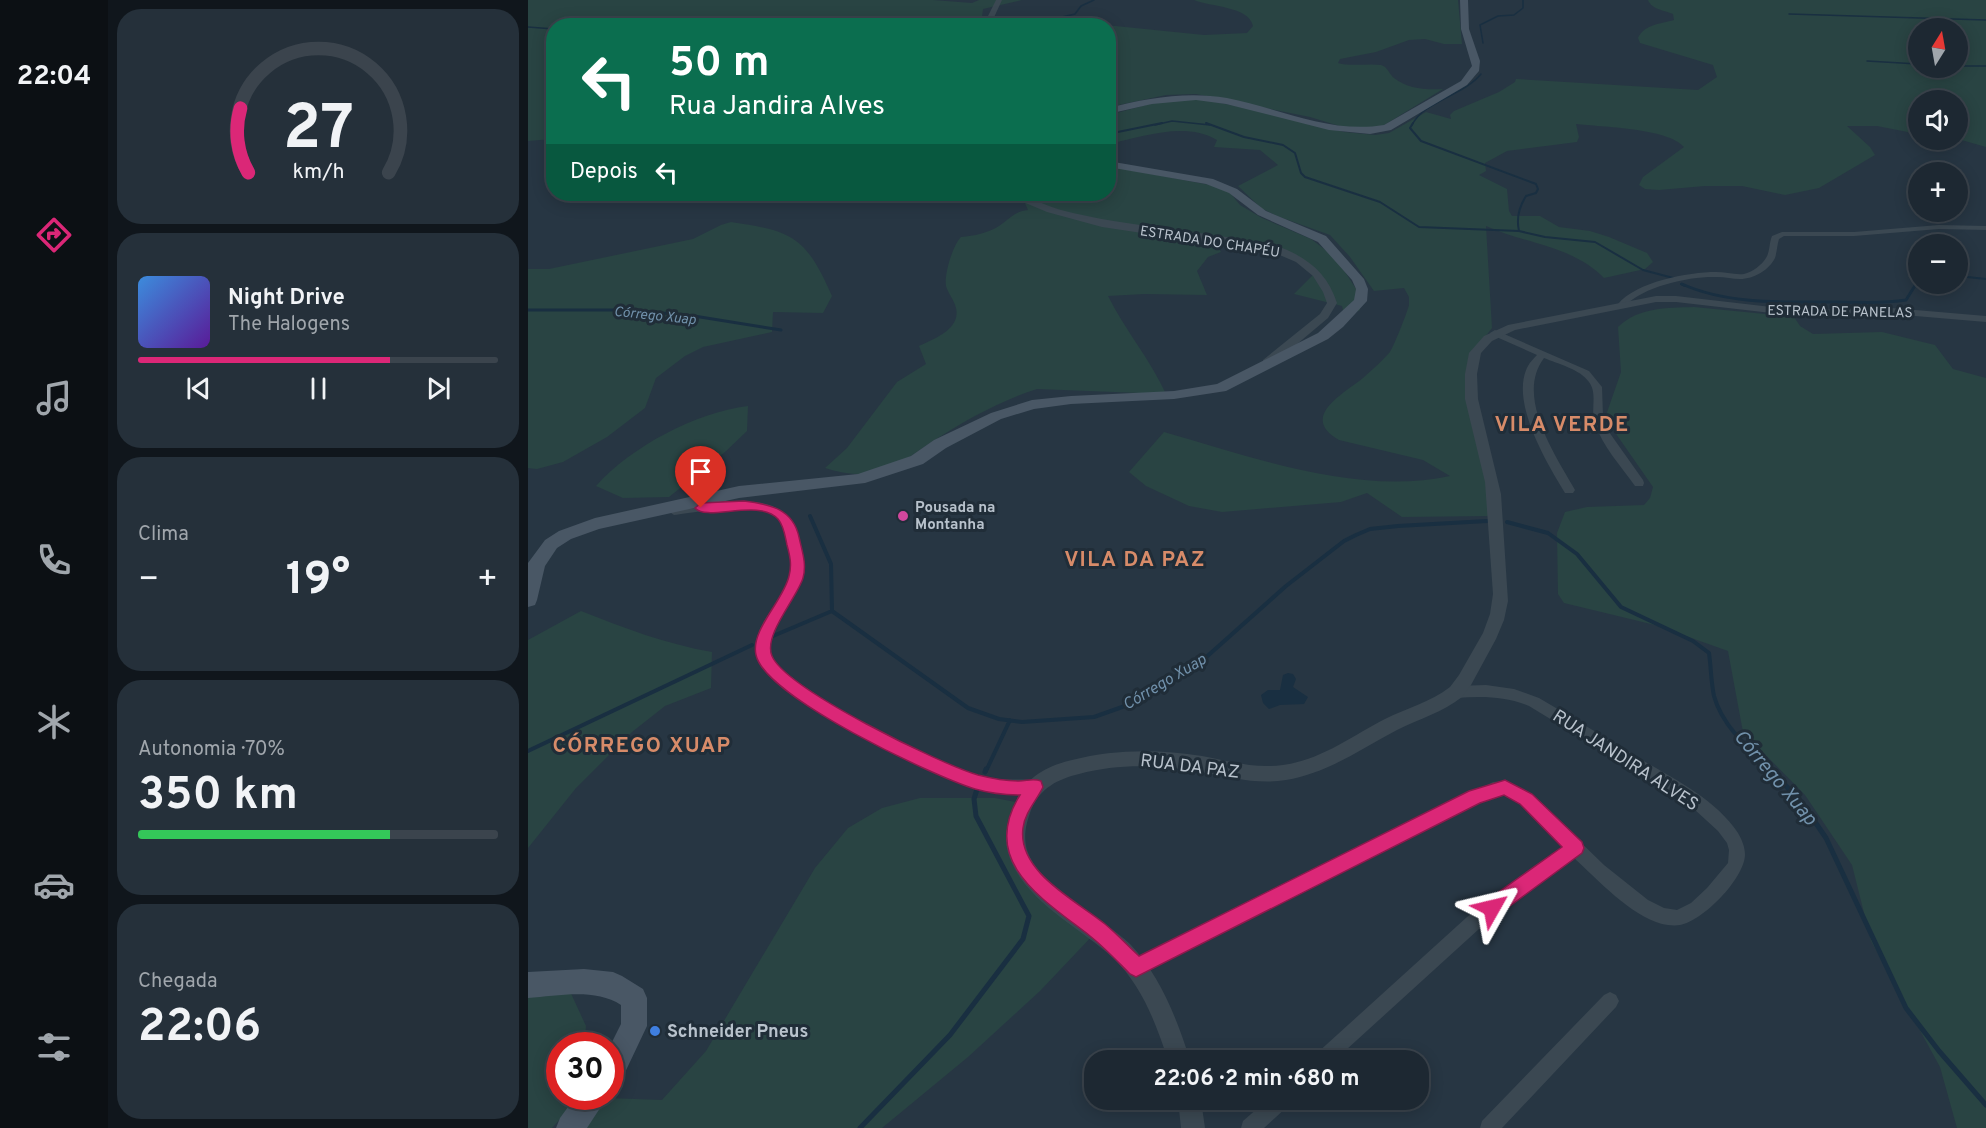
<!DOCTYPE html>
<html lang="pt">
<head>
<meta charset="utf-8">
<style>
	body { margin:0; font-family:Overpass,sans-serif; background:#25303a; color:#f1f3f6; height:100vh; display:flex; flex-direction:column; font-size:22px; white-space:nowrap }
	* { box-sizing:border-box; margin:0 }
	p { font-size:20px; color:#a0a6ac }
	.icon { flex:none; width:33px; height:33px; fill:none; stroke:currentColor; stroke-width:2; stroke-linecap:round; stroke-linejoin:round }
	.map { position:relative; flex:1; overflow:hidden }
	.panel { display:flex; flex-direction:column; gap:9px; padding:9px; background:#10161c; width:420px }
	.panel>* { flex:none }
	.banner { position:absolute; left:18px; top:18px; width:570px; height:183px; border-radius:24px; box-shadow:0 3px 15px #0003,0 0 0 2px #3b444d; background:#0b6e4f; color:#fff; overflow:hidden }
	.needle { width:39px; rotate:11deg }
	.buttons { position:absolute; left:1380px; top:18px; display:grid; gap:12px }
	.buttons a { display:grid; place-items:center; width:60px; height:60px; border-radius:50%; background:#1d2832; box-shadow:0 3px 15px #0003,0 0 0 2px #3b444d; font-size:30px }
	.speed { position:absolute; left:18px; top:1032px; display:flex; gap:12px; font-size:30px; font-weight:700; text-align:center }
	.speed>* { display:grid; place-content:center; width:78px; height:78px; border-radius:50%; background:#1d2832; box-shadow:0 3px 15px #0003,0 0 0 2px #3b444d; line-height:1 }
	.speed .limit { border:9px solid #d22; background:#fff; color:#111 }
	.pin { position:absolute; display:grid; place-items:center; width:51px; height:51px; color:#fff; margin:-62px -26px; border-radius:50% 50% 50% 0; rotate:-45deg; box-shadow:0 0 6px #0007 }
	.pin .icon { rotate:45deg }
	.me { position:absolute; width:66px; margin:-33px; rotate:53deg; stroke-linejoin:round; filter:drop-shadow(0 0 4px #0008) }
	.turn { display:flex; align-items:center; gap:21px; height:126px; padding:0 24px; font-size:27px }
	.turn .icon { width:78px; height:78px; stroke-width:2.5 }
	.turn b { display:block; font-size:42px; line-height:51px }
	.then { display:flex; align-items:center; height:57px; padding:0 24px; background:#0003; gap:12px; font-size:22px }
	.big { font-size:45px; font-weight:700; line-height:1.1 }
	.panel .tile { flex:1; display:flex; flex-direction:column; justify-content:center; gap:9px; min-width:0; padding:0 21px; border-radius:24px; background:#25303a }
	.panel .dial { align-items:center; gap:0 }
	.dial svg { height:156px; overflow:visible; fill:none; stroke:#3b444d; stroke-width:7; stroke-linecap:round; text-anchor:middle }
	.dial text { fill:#f1f3f6; stroke:none }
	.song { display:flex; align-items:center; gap:18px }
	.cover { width:72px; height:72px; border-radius:9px; background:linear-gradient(135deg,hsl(210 70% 55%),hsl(270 70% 35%)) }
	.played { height:6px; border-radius:3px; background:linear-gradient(90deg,#db2777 70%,#3b444d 70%) }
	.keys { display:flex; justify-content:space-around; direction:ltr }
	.heat { display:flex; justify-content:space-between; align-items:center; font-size:33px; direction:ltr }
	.charge { height:9px; border-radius:4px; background:linear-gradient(90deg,#34c759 70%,#3b444d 0) }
	.trip { position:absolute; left:556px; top:1050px; width:345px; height:60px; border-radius:24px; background:#1d2832; box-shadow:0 3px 15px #0003,0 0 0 2px #3b444d; font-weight:700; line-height:60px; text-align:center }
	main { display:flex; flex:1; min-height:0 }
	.dock { display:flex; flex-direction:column; width:108px; justify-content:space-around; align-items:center; background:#0c1014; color:#a0a6ac }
	.dock .icon { width:42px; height:42px }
	.dock .current { color:#db2777 }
	.dock b { font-size:27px; color:#f1f3f6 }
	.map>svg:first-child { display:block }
	.green { fill:#294443; fill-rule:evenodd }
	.water { fill:#192f41 }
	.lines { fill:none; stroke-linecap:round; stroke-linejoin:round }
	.stream-far4 { stroke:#192f41; stroke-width:1.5 }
	.stream-far3 { stroke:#192f41; stroke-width:2 }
	.stream-far2 { stroke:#192f41; stroke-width:3 }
	.stream-far1 { stroke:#192f41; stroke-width:4 }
	.stream { stroke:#192f41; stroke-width:5 }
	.minor { fill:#3b4852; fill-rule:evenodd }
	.tertiary { fill:#3b4852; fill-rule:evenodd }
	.secondary { fill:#495765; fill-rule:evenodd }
	.route { fill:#db2777; stroke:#8e194d; stroke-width:1.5 }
	.hotel-dot { fill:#d1479c; stroke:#202d38; stroke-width:2 }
	.shop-dot { fill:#3f7fe0; stroke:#202d38; stroke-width:2 }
	.labels { text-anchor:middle; stroke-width:6; stroke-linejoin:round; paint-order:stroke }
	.far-street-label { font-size:14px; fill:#b8c2cc; stroke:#202d38 }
	.far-water-label { font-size:14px; font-style:italic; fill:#7191ab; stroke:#202d38 }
	.poi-label { font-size:15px; font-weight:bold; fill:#b8c2cc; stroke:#202d38; text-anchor:start }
	.water-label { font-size:16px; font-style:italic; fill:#7191ab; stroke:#202d38 }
	.near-street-label { font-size:18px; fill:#b8c2cc; stroke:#202d38 }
	.near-poi-label { font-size:18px; font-weight:bold; fill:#b8c2cc; stroke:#202d38; text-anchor:start }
	.near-water-label { font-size:20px; font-style:italic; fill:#7191ab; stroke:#202d38 }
	.district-label { font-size:21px; font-weight:bold; letter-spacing:1.5px; fill:#d78b69; stroke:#202d38 }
</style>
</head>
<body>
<main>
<nav class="dock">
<b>22:04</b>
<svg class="icon current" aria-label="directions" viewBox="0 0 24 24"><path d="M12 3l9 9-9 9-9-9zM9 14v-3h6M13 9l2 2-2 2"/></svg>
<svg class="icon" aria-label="music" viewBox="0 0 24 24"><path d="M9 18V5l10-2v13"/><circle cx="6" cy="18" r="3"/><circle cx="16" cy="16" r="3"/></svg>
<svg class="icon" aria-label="phone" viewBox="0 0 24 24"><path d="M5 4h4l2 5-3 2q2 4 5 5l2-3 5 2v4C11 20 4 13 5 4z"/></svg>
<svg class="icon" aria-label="climate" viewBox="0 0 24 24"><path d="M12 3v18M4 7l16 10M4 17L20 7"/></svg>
<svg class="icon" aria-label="car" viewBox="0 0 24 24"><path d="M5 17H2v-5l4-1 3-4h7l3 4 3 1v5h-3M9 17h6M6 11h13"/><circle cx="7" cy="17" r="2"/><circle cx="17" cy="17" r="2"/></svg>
<svg class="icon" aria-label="filters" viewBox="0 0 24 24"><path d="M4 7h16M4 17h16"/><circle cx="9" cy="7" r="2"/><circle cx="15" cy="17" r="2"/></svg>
</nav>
<section class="panel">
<div class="tile dial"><svg viewBox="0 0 100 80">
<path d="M14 69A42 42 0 1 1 86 69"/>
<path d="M14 69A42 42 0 0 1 10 36" stroke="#db2777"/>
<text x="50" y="56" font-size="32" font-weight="700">27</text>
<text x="50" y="72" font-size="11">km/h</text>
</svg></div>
<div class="tile">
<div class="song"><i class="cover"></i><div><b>Night Drive</b><p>The Halogens</p></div></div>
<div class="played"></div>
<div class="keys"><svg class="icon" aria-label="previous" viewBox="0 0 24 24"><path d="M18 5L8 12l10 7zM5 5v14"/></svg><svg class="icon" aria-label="pause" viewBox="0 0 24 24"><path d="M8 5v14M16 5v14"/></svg><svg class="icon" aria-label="next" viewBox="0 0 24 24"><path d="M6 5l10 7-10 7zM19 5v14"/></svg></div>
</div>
<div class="tile"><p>Clima</p>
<div class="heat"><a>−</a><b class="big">19°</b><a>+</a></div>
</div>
<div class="tile"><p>Autonomia · 70%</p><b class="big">350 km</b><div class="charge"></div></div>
<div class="tile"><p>Chegada</p><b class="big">22:06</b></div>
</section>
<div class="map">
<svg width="1458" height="1128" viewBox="0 0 1458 1128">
	<rect width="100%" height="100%" fill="#273643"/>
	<!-- green -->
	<path class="green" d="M0 0H405L444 3 451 0H494L455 9 454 17 461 18 455 23 472 24 475 22 538 21 676 35 719 33 725 26C721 6 682 7 666 0H930L934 44H916L897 39 881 40 848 52 812 59 810 63C824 67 839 63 853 65 860 67 861 74 866 78 880 89 897 90 915 89L853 127 818 128 782 117 668 94 638 95 581 107 580 26H26L25 139 0 141Z
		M1120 0H1458V147L1430 139V100H1390V134L1349 126H1319L1342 147 1347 155 1291 188 1257 195 1214 186H1177L1131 190 1117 189 1111 185 1115 177 1156 147C1140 128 1073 127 1048 124L1051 137 1049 142 979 151 957 163 958 171 951 175 979 189 981 211 984 216H1012L1031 227 1062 231 1081 237 1119 253 1125 262 1117 269 1076 278C1045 246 998 244 958 226L964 328 947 350 948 432 964 516 874 517 839 493 813 502 694 512 661 506 618 486 601 472 636 432C724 457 830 496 922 476L895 460 811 440C771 417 815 394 835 378 844 370 854 361 862 352 866 346 879 313 881 305V297L876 288 846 291 822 257 802 235 749 216 733 208 710 186 750 165 732 150 686 147 689 140C657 121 614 137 581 144V115L633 101 672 99 743 113 816 132 847 135 861 133 898 112 923 119 922 115 926 111 971 92 987 82 988 79 1170 90 1189 77 1185 65 1112 43 1110 38C1117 24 1132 24 1146 20L1145 14C1136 10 1124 10 1120 0ZM1390 28H1430V68H1390Z
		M581 166 698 188 712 205 734 218 783 239 808 258 832 295V310L817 318 814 306 766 294 786 274 762 253 688 244 693 252 680 257 669 271 679 295 616 294 580 296C597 330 622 359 638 394L509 389C473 400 436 421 405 441 387 453 368 468 348 473 332 476 312 473 297 468L319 448 369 382 398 364 391 346C406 339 433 329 428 308 426 300 420 293 418 286 416 274 425 245 433 237 446 236 460 233 471 226 482 219 487 211 500 210L496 201 479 194H580Z
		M203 222C265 231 278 237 304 296L295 313 245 312 244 332 175 347 157 356 128 378 117 408 79 437 35 462 9 469 0 468V269H21L165 239 193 225Z
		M1166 307 1266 317 1272 326 1285 334 1354 332 1407 345 1425 369 1458 378V1128H1429L1412 1067 1343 941 1324 865 1277 795 1215 732 1200 651 1127 625 1036 603 1030 594 1029 533 1037 512 1059 507 1116 505 1122 498 1125 487 1077 418 1093 372 1090 327C1111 307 1138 308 1166 307Z
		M220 406 219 431 197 452 141 497 95 498 68 486C104 446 167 413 220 406Z
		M53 611C96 628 138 644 184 652L183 688 137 706 104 732 48 788 0 848V640Z
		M392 798H467L503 805 495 837 500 863 567 933 512 991 440 1057 354 1128H54L79 1098 134 1100 178 1051 287 868 320 828 354 808Z
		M0 978 40 987 58 1026 56 1045 32 1046V1096L52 1097 24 1128H0Z"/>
	<!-- water -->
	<path class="water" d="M760 673 765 674 768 679 765 687 780 697 776 704 752 705 741 709 735 703 733 695 740 690H752L755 675Z"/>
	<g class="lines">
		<!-- stream-far4 -->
		<path class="stream-far4" d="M1261 14 1458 20
			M522 26 534 17 547 14 553 6 566 0
			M0 27 26 29
			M955 43 952 25 970 16 986 15 995 8V0
			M1339 61 1390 64
			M1430 66H1458
			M627 125 644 121 682 125
			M884 125C896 101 935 96 953 74"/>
		<!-- stream-far3 -->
		<path class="stream-far3" d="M678 123 716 137 755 145 767 153 773 173 777 177 852 202 891 227 991 231 1017 237 1067 242 1115 270 1149 279
			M885 123 882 128 893 141 1008 184 1010 189 1008 193 998 196C991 207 988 218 991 231
			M580 134 634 123
			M1430 276 1458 279
			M1153 284 1157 286
			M1387 286 1390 281"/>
		<!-- stream-far2 -->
		<path class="stream-far2" d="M1154 284C1200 305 1259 302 1309 302 1332 302 1355 304 1378 300L1388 284
			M0 310H102L166 316 253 330"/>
		<!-- stream-far1 -->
		<path class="stream-far1" d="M282 516 303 564 304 611
			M979 522 1020 533 1049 554 1093 607 1165 641 1181 653C1183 667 1183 682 1186 696 1194 726 1222 750 1244 771
			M304 611 440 708 471 719 494 722 566 717 597 706 675 660 758 586 816 541 828 535 842 529 870 526 959 521
			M245 636 304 611
			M0 751 224 645
			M458 771 482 720"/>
		<!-- stream -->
		<path class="stream" d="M1242 769 1274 803 1298 838 1378 1008 1411 1051 1458 1105
			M457 772 458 769
			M332 1128 422 1035 495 939 501 916 448 816 446 799 449 789"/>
		<!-- minor -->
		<path class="minor" d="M1411 225 1458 226V230L1411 229 1326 236H1256L1251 239C1249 245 1249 252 1247 258 1241 270 1226 279 1212 279 1205 279 1197 277 1189 277 1162 276 1116 286 1097 306L1090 304C1108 282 1160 272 1188 272 1197 272 1207 275 1216 274 1224 272 1234 265 1238 258 1242 252 1241 243 1244 236L1254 232H1326Z
			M967 330 1061 371 1074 387 1075 416 1081 432 1115 480 1116 483 1115 486H1107C1093 466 1074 446 1067 423 1062 410 1070 394 1061 382 1052 369 1030 364 1016 358 987 396 1027 455 1047 490L1045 493H1037C1019 463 981 401 1000 366 1002 362 1006 358 1009 355L964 335 962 333Z
			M201 501C240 501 264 503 272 546 275 556 277 567 274 578 267 604 227 634 247 664 271 698 411 766 454 777 472 782 498 777 512 782L514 787 512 792C495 798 471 794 454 790 409 778 236 698 228 652 224 622 258 601 263 574 265 565 262 556 261 547 259 538 257 528 252 521 236 499 170 512 146 515L140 511 146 507Z
			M958 685 986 689 1011 698C1044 717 1076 737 1109 757 1144 778 1187 798 1210 833 1214 840 1217 847 1217 855 1216 879 1175 921 1152 925 1146 926 1139 925 1134 924 1102 915 1070 880 1046 858L951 929 807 1060H785L788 1054 939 917 1036 848C1019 831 992 793 967 795L614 973 608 975 602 973 600 967 602 961 965 782 977 781 1003 794 1076 865 1120 900 1136 908 1149 910 1163 903 1179 888 1200 863 1201 850 1199 843 1190 831 1166 809 1139 790 1001 706C977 696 954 696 928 698L923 696 921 692 923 688 928 686Z
			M1082 992 1088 995 1091 1001 1088 1007 974 1128H952L954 1121 1076 995Z
			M739 1100H761L759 1107 736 1128H713L715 1121Z"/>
		<!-- tertiary -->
		<path class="tertiary" d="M468 0H474L462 26H455Z
			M476 194C495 192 514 205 533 210 606 229 682 230 754 248 782 259 800 275 809 303L800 318 743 366H735V360L792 314 799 303 795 292 785 276 768 262 747 253 574 227 519 212Z
			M1128 296H1148L1270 310 1352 307 1458 316V322L1352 313 1270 316 1148 302H1128L987 330 964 341 953 353 949 374 950 399 973 494 980 601 976 620 968 639 943 685 934 697C915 712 891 719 869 730 833 749 800 773 758 780 730 785 701 777 673 772 633 765 591 763 551 774 530 779 512 788 503 810 498 824 495 835 499 850 510 886 575 918 602 944 632 975 649 1019 662 1060H640C628 1024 614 985 585 958 551 926 495 901 480 853 475 835 481 819 488 801 498 777 519 766 544 760 587 749 630 749 674 756 701 761 727 769 755 765 793 760 824 736 857 719 879 708 903 702 922 687L931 675 955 633 962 614 965 594 957 482 937 399V374L941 353 956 336 980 325Z
			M650 1100H673L677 1128H653Z"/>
		<!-- secondary -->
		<path class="secondary" d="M932 0H940L941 29 952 61 951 71 939 85 863 130 842 134 801 130 698 104 668 100 624 104 580 114V108C619 98 659 91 699 98 751 108 802 134 856 125L933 81 944 66 933 29Z
			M580 161 685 179 709 189 738 211 798 236 836 279 840 289 839 301 815 327 800 339 698 391 646 399 543 404 506 409 473 419 418 448 395 464 337 483 211 498 71 529 43 539 29 548 17 566 9 600 7 605 0 607V563L17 540 31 531 67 518 211 486 330 474 383 456 406 440 463 413 504 400 543 396 646 391 689 384 790 333 826 300 828 289 824 280 790 242 730 215 701 193 678 184 580 167Z
			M56 969 85 972 94 976 115 989 119 998V1026L92 1083 82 1087V1046L93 1024V1005C67 988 30 996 0 998V972Z
			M48 1096H80L59 1128H28L32 1118Z"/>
	</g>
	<!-- route -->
	<path class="route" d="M216 501C242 504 265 509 271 537 274 551 279 564 275 578 269 598 235 635 244 656 258 689 412 764 450 775 462 778 478 781 491 781 499 781 505 778 513 781L515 787C509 800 497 812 495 828 489 872 549 901 577 924 589 934 600 946 611 956L941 791 977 780 1004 794 1054 842 1056 848 1054 853 971 914 964 917 958 914 955 908 958 901 1034 847 992 804 976 795 952 803 608 977 602 974C589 961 576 947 562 936 516 900 450 862 492 795 478 795 461 793 447 789 405 776 237 697 228 655 222 630 256 600 261 576 264 565 262 556 259 545 257 536 256 526 250 519 231 498 179 522 167 508L173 503Z"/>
	<!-- markers -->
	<circle class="hotel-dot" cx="375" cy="516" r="6"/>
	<circle class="shop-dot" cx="127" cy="1031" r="6"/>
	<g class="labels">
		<!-- far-street labels -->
		<g class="far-street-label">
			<text transform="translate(682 241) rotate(9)" y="5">ESTRADA DO CHAPÉU</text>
			<text transform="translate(1312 311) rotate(1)" y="5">ESTRADA DE PANELAS</text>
		</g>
		<!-- far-water labels -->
		<g class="far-water-label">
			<text transform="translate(127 315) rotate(6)" y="5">Córrego Xuap</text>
		</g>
		<!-- poi labels -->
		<g class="poi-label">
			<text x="387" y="512">Pousada na<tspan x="387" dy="17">Montanha</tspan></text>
		</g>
		<!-- water labels -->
		<g class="water-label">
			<text transform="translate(636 681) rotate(-31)" y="6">Córrego Xuap</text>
		</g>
		<!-- near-street labels -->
		<g class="near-street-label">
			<text transform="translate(1098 760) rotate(33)" y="6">RUA JANDIRA ALVES</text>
			<text transform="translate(662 766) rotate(7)" y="6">RUA DA PAZ</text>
		</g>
		<!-- near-poi labels -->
		<g class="near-poi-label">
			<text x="139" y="1037">Schneider Pneus</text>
		</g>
		<!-- near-water labels -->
		<g class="near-water-label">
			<text transform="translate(1248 777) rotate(50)" y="7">Córrego Xuap</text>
		</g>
		<!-- district labels -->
		<g class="district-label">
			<text x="1034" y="431">VILA VERDE</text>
			<text x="607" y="566">VILA DA PAZ</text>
			<text x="114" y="752">CÓRREGO XUAP</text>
		</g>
	</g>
</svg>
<div class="buttons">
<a><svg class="needle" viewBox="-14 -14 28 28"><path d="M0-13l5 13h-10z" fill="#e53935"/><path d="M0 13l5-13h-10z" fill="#a0a6ac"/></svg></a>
<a><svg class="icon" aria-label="sound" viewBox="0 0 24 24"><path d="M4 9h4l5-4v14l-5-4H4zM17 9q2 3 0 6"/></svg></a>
<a>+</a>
<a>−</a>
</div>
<div class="speed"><div class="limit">30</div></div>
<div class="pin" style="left:173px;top:508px;background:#d93025"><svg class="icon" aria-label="arrive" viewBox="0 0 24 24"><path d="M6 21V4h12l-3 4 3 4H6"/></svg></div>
<svg class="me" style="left:964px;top:908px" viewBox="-20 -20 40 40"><path d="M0-17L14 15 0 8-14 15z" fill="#db2777" stroke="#fff" stroke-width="4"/></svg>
<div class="trip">22:06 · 2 min · 680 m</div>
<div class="banner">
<div class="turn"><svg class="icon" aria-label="left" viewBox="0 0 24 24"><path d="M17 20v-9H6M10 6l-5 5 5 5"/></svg><div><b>50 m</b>Rua Jandira Alves</div></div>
<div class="then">Depois<svg class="icon" aria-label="left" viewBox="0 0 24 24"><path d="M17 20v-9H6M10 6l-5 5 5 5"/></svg></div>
</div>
</div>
</main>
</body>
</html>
